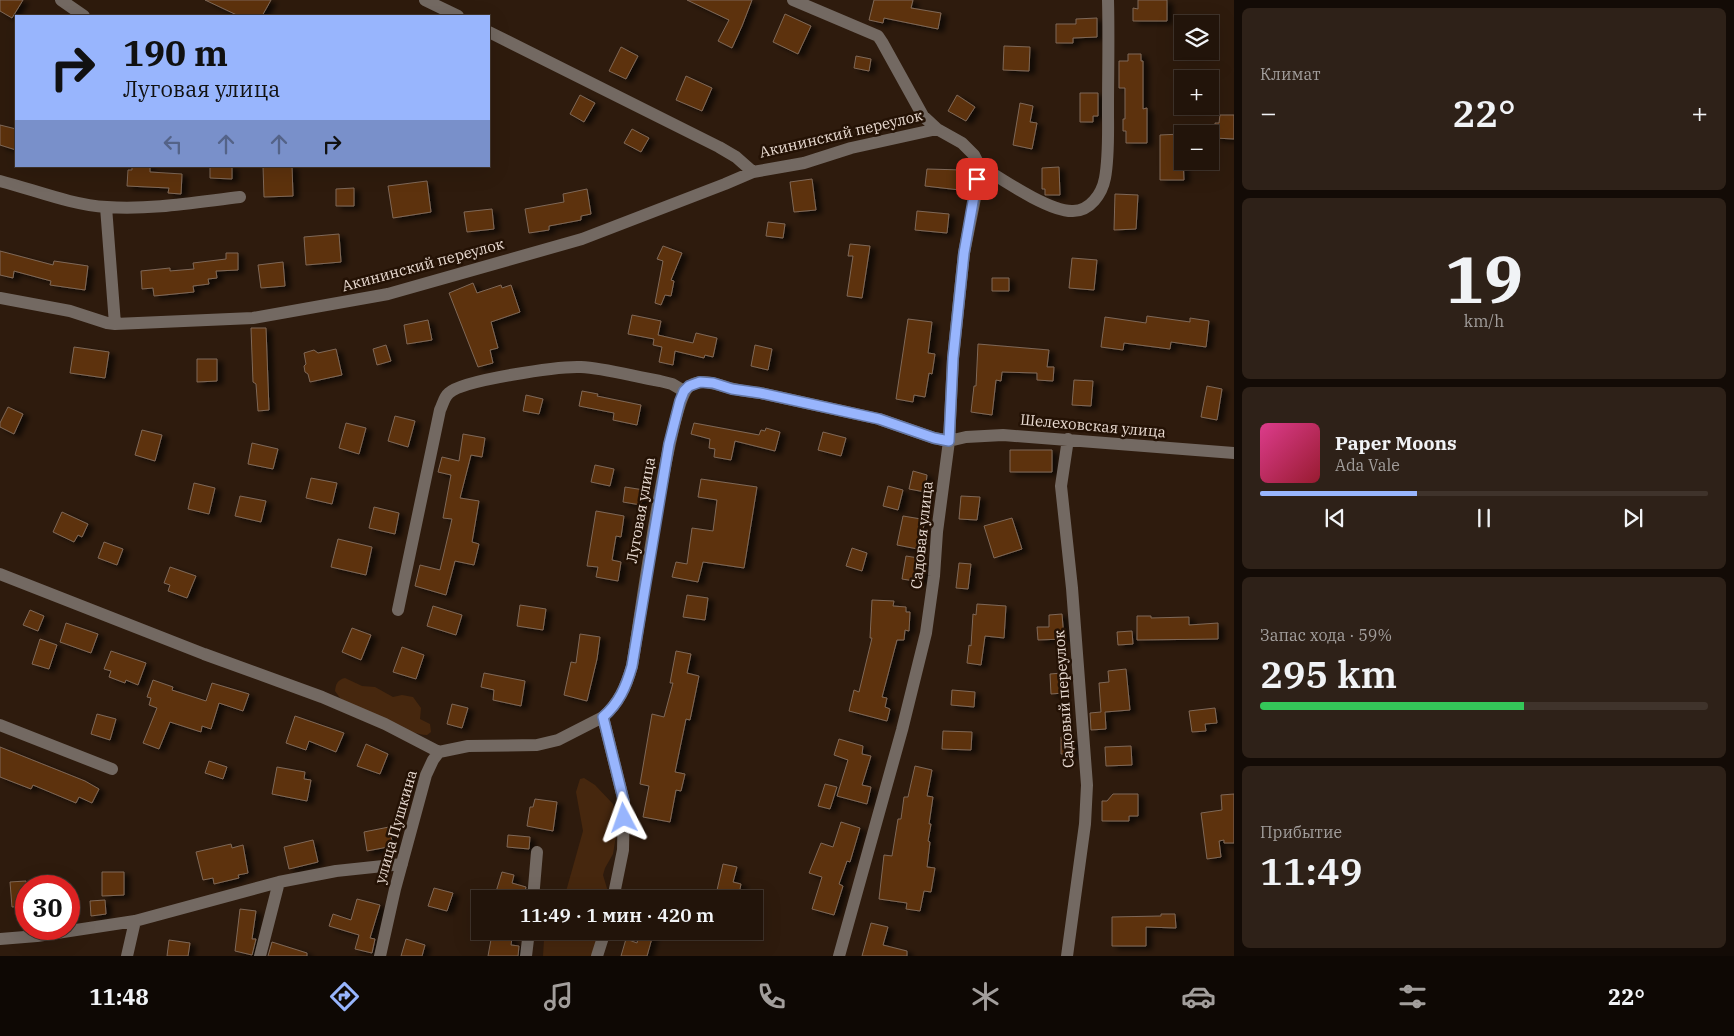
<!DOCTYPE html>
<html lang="ru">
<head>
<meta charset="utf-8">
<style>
	body { margin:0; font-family:"IBM Plex Serif",serif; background:#2e2118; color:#f1f3f6; height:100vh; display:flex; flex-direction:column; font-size:19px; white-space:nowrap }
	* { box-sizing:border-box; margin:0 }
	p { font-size:16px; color:#a29e9c }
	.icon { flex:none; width:28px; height:28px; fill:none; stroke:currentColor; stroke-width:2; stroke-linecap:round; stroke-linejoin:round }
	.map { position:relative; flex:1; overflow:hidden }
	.details { display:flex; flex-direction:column; gap:8px; padding:8px; background:#130b06; width:500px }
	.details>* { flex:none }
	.hud { position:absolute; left:15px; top:15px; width:475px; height:152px; border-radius:0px; box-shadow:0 5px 20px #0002,0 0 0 1px #3f332b; background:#98b5fd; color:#111; overflow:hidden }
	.buttons { position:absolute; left:1174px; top:15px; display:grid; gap:10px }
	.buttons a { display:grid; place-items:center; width:45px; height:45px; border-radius:0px; background:#22140a; box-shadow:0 5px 20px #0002,0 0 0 1px #3f332b; font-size:25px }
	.speed { position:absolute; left:15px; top:875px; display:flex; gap:10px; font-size:25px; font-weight:700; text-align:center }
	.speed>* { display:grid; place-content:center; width:65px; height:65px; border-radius:50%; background:#22140a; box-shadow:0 5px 20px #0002,0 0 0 1px #3f332b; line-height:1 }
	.speed .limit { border:8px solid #d22; background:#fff; color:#111 }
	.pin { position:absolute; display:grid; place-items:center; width:42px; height:42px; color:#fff; margin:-21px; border-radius:10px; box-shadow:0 2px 8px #0006 }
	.me { position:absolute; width:55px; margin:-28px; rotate:356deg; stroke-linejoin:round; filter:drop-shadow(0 0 4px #0008) }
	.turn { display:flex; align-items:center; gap:18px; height:105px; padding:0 25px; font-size:22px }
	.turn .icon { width:65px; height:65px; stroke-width:2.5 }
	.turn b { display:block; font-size:35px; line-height:42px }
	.lanes { display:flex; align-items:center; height:48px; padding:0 25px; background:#0003; justify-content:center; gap:25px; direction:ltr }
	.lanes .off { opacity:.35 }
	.big { font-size:38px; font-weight:600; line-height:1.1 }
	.details .tile { flex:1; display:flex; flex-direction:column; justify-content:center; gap:8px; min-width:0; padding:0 18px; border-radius:8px; background:#2e2118 }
	.details .dial { align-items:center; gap:0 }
	.dial b { font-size:65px; line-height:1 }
	.song { display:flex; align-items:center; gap:15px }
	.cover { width:60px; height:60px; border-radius:8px; background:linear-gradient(135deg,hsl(330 70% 55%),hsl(350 70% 35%)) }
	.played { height:5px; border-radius:2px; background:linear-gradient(90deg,#98b5fd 35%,#3f332b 35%) }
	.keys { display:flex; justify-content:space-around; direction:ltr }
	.heat { display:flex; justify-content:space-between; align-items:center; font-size:28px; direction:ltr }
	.charge { height:8px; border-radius:4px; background:linear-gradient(90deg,#34c759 59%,#3f332b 0) }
	.trip { position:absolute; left:471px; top:890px; width:292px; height:50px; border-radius:0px; background:#22140a; box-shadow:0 5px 20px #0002,0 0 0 1px #3f332b; font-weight:600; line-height:50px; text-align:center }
	.menu { display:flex; height:80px; justify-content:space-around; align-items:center; background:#0e0804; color:#a29e9c }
	.menu .icon { width:35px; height:35px }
	.menu .active { color:#98b5fd }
	.menu b { font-size:22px; color:#f1f3f6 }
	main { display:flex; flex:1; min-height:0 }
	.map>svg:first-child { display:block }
	.green { fill:#46270e }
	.building { fill:#5d3108; stroke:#7f6858; filter:url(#shadow) }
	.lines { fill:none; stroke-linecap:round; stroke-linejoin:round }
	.minor { stroke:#736962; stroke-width:12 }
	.route-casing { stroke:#6376a4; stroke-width:12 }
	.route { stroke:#98b5fd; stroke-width:9 }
	.labels { text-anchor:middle; stroke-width:5; stroke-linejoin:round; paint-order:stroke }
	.street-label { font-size:15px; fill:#e9dbd2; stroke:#241205 }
</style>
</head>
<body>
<main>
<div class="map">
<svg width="1234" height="956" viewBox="0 0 1234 956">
	<defs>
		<filter id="shadow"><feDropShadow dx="5.5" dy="3" stdDeviation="2.5" flood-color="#0009"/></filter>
	</defs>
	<rect width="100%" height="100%" fill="#2e1b0d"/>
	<!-- green -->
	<path class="green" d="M345 678 362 686 375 687 393 697 402 695 413 697 421 708 420 719 430 724 431 732 427 735C409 735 357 708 340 698L335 691C336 684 337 680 345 678Z
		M584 778 595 785 613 804 618 823 613 854 605 868 603 875 609 895 607 899H568L565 895 583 831 576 792 580 779Z
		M543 931H593C596 940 597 948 591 956H543L544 940Z"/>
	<!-- building -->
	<path class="building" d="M0 0H23L12 18 0 11Z
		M205 0H271L262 16H239Z
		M687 0H752L742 26 732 48 718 41 729 20Z
		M874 0H913L911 8 941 13 938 29 884 18 883 23 869 20Z
		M1138 0H1167V21H1133V8L1138 9Z
		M785 14 811 26 798 54 773 42Z
		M1097 18V37L1073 38V43H1056V24H1076V19Z
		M1004 46 1030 47 1029 71 1003 70Z
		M621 47 638 56 626 79 609 71Z
		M1128 54H1141V61H1143V109L1147 108V143H1126V131H1123V119H1125V88H1119V61H1128Z
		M856 56 871 59 869 71 854 68Z
		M686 76 712 88 702 111 676 100Z
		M1080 93H1098V116H1093V122H1080Z
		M580 95 595 103 584 122 570 114Z
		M957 95 975 107 966 121 948 111Z
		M1020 103 1033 106 1030 122 1037 123 1032 149 1013 145Z
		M1220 115H1234V139L1215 138V123H1219Z
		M0 125 16 129V150L0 145Z
		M632 129 649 138 641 152 624 143Z
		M1182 134 1184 180H1160V135Z
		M132 166H150V172L182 174 181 194 168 193 169 188 127 186 128 170H132Z
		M210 166H232V179L210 178Z
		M263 166H292L293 196 264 197Z
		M1059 167 1060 195H1045V189H1042V168Z
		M927 169 962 170 960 190 925 186Z
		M812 179 816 210 794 212 790 182Z
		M427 181 431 212 393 218 388 186Z
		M354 188V206H336V189Z
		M587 189 591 214 581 216V220L549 226V230L529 233 525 209 564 202 563 194Z
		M1115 194 1138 195 1136 229 1114 230Z
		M492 209 494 229 467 232 464 212Z
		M917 211 949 214 947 233 915 230Z
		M768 222 785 224 783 238 766 236Z
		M339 234 341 262 306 265 304 237Z
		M850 244 870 246 862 298 847 296 853 256H848Z
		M663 246 682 253 671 280 674 281 671 296 665 295 661 305 655 303 663 261 657 259Z
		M0 251 53 265 54 261 88 266 85 290 50 285 51 281 14 271 13 278 0 275Z
		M226 253H238V270L216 271 217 278 208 279 209 284 193 286 194 292 154 296 153 288 142 289 141 271 170 268V271L194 269 193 263 226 259Z
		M1072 258 1097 260 1094 290 1069 288Z
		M283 262 285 286 261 288 258 265Z
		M992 278H1009V291H992Z
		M473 283 477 293 501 285 502 288 511 285 520 312 491 322 498 348 490 350 493 363 478 367 449 293Z
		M632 315 661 321 658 335 693 343 696 333 717 338 713 357 705 355 704 358 675 351 673 365 659 362 662 347 653 345 654 339 628 334Z
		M1147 316 1190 322V318L1209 321 1206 347 1171 342 1170 349 1124 343 1123 350 1101 347 1105 317 1146 323Z
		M908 319 932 322 928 353 935 354 932 374 929 373 925 397 914 395 913 402 896 399Z
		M428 320 432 340 407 344 404 325Z
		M251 328H266L269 410 258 411 256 384 253 382Z
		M978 344 1049 350 1047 367H1054L1053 381 1037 380V373L1002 372 1001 381 996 380 992 415 971 412 974 386H976Z
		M386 345 391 361 377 365 373 349Z
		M755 345 772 349 768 370 751 366Z
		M74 347 109 352 105 378 70 373Z
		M336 349 342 375 310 382 308 374 305 372 304 366 306 364 304 353 314 350 318 353Z
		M197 359H217V381L197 382Z
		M1074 380 1093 381 1091 406 1072 405Z
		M1207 386 1222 389 1217 420 1201 417Z
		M582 391 598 394 597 396 641 405 637 425 613 420 614 413 579 406Z
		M526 395 543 399 539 414 523 411Z
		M8 407 23 414 14 434 0 427V423Z
		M395 416 415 421 408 447 388 441Z
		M346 423 366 428 359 454 339 448Z
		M694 423 759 435 761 430 765 431 766 428 780 432 775 451 735 441 731 460 714 457 715 449 709 448 710 439 691 434Z
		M142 430 162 435 155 461 135 455Z
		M823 432 846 438 841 456 818 450Z
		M463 434 485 438 482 457 471 455 460 498 479 501 472 542 479 544 474 565 455 561 446 595 415 586 420 565 440 570 452 519 443 518 451 475 438 472 442 457 459 461Z
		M252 443 278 449 273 469 248 464Z
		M1010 450H1052V472H1010Z
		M595 465 614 469 610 486 591 482Z
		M913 471 927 475 925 492 909 489Z
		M311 478 337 483 332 504 306 498Z
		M701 479 757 487 744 568 703 562 698 582 672 577 676 562 687 564 692 528 713 531 717 500 698 497Z
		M194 483 215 488 209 514 188 509Z
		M888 486 903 490 898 510 883 506Z
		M625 487 644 490 641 505 623 502Z
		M240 496 266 501 261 522 235 516Z
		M961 496 980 497 977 520 959 519Z
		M374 507 399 513 395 534 369 528Z
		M596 511 624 516 621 537 616 536 612 560 621 562 618 581 596 577 598 567 587 566Z
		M62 512 88 524 82 537 78 535 74 542 53 532Z
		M903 516 921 519 920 524 924 525 918 549 897 545Z
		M1012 518 1022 549 994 558 984 526Z
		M338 539 372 547 366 575 331 567Z
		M104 542 123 549 117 565 98 558Z
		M852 548 867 553 862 571 846 566Z
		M906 556 925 559 921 582 902 579Z
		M959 563 971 564 968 589 956 588Z
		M170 567 196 576 187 598 168 591 170 585 164 583Z
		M687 595 708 598 705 620 683 617Z
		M872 600 894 601 893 606 906 607V612H910L909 631 905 630 904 640H897L882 697 887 698 885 707 890 709 887 721 849 711 854 690 859 692 872 638H870Z
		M977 604 1006 606 1004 638 985 636 981 665 967 663 969 645 971 646 973 614 976 615Z
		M520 605 546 609 543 630 517 626Z
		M433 606 462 615 456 635 427 626Z
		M30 610 44 616 38 631 23 625Z
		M1062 614 1064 639 1038 640 1037 627H1049V615Z
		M1137 616H1151V618L1189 617V625L1218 623V639L1137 640Z
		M66 623 98 634 91 653 60 642Z
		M352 628 371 635 361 660 342 652Z
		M1132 631 1133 644 1118 645 1117 632Z
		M580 634 600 637 597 659 587 701 564 695 571 662 576 663Z
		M40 639 57 645 49 669 32 664Z
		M402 647 424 655 416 679 393 672Z
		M111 651 146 663 138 685 126 680 125 683 109 677 111 671 104 669Z
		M676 651 691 654 687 673 699 676 690 720 686 719 675 772 685 774 681 791 676 790 670 822 643 817 649 786 640 784 652 714 664 717 673 683H670Z
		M1126 669 1130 710 1105 712 1106 729 1091 730 1090 713 1101 712 1099 683 1109 682 1108 671Z
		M484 673 525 681 521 706 493 700 494 690 481 687Z
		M1062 673 1063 693 1051 694 1050 674Z
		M153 680 173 687 172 690 206 701 212 683 249 694 243 711 219 703 211 729 202 726 201 732 170 722 159 749 143 743 157 708 149 705 151 698 147 697Z
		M952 690 975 692 974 707 951 705Z
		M452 704 468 708 462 728 447 724Z
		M1215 708 1217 723 1205 724 1206 731 1192 732 1189 711Z
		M97 714 116 719 110 740 91 734Z
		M295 716 344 733 336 752 309 741 306 750 286 743Z
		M943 731 972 732 971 750 942 749Z
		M1061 737 1073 738V754H1061Z
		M839 739 863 746 862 754 871 756 862 785 871 787 867 804 837 796 848 760 834 755Z
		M366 744 388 754 380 774 357 766Z
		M1131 746 1132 765 1106 766 1105 747Z
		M0 747 85 781 99 789 92 803 79 797 76 803 33 785 31 789 0 777Z
		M209 761 227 767 223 779 205 773Z
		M915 766 932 770 927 796 933 797 929 824H931L928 841 930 842 927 867 935 868 931 892 924 891 920 911 906 909 907 903 879 899 884 855 892 856 898 819H901L904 797H908Z
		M277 767 305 772 304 779 311 780 307 801 272 794Z
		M825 784 837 787 830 809 818 806Z
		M1113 794H1138V816H1129V821H1102V801H1107Z
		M1234 794V843H1224V840L1219 841 1221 857 1207 859 1201 813 1222 810 1221 795Z
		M535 799 557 802 553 831 527 826 530 807H533Z
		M841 822 860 828 850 862 847 861 839 884 843 886 834 915 812 909 822 877 809 873 821 843 833 847Z
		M389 827 393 846 367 851 364 832Z
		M508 835 530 837 529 849 507 847Z
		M313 840 318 862 289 869 284 847Z
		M231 844 232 848 243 845 248 873 238 875 239 878 214 884 213 878 203 880 196 852Z
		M723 864 737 867 733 882 741 884 738 899H715Z
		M102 872H124V895L102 896Z
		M502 872 514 875 512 883 526 887 523 899H509L495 895Z
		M26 881V906L12 907 10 882Z
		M434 888 453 893 447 911 428 906Z
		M357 899 380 905 370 938 375 939 372 953 355 949 359 935 329 926 333 914 351 920Z
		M105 900 106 914 91 916 90 901Z
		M240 909 256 911 252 939H256L252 955 235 951Z
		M1161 914H1175L1176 928 1146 927V946H1112V917L1161 916Z
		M871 923 888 927 883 945 907 951V956H862Z
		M640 931H654L647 956H621L626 939 637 943Z
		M492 934 512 937 511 945 519 946 518 956H488Z
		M406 939 425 945 422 956H401Z
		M169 940 190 943 188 956H167Z
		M272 942 307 953V956H268Z"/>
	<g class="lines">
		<!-- minor -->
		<path class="minor" d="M61 0 84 16
			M425 0 458 16
			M793 0 878 36 882 42 923 116 937 129 962 143 974 155 979 165 976 193 964 253 953 359 949 441 937 532 934 576 926 633 902 730 839 956
			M489 32 719 147 736 157 753 172
			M979 165C1000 178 1049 212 1073 211 1090 211 1102 194 1105 178 1109 156 1108 132 1108 110 1108 73 1109 37 1108 0
			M0 181C35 190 71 205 107 207 151 210 197 202 240 197
			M106 207 115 324
			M0 298 70 311 107 323 115 324 253 318 388 294 582 239 725 184 753 172 804 163 851 148 937 129
			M0 574 204 654 322 697 385 724 439 752
			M398 610 440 410C443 404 444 397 449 393 462 380 560 366 581 367 605 368 635 377 660 381L672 384 684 391
			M0 725 112 769
			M533 899 537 852
			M613 899 623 850 624 802 603 717C619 703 626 687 632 666 639 628 669 399 690 386 703 377 720 386 734 389 742 391 751 392 760 393L879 419 934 438 949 441 966 437 1003 435 1234 453
			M0 939 37 936 135 921 279 882 336 871 402 864
			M127 956 135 921
			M260 956 279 882
			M380 956 395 889 426 775 433 760 439 752 468 746 537 745 558 740 603 717
			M526 956 529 931
			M597 956 605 931
			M1067 956 1085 824 1087 785 1072 588 1061 486 1068 439"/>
	</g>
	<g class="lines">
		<!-- route casing -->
		<g class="route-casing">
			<path id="route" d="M624 818V802L603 717C619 703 626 687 632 666L669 444 680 401 684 391 689 386 700 382 713 383 732 389 760 393 879 419 934 438 949 441 953 358 964 253 977 179"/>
		</g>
		<!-- route -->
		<use href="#route" class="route"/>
	</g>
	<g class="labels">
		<!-- street labels -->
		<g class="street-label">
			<text transform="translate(841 134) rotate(-13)" y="5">Акининский переулок</text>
			<text transform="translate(423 265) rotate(-15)" y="5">Акининский переулок</text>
			<text transform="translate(1093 426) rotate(5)" y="5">Шелеховская улица</text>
			<text transform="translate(641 510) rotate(-80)" y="5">Луговая улица</text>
			<text transform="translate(922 535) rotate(-84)" y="5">Садовая улица</text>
			<text transform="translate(1064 699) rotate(-94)" y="5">Садовый переулок</text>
			<text transform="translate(396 827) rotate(-74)" y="5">улица Пушкина</text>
		</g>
	</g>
</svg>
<div class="buttons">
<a><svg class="icon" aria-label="layers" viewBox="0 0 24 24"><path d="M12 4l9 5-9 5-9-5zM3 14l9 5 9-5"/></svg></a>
<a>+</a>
<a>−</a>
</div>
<div class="speed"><div class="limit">30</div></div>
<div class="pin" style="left:977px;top:179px;background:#d93025"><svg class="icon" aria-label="arrive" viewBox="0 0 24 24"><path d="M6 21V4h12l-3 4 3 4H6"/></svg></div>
<svg class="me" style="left:624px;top:818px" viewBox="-20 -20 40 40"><path d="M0-17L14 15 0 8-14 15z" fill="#98b5fd" stroke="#fff" stroke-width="4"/></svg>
<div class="trip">11:49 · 1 мин · 420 m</div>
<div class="hud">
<div class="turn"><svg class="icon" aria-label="right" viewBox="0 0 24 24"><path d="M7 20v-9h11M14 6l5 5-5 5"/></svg><div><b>190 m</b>Луговая улица</div></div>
<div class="lanes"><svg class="icon off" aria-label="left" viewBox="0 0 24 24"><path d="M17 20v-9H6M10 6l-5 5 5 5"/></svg><svg class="icon off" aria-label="ahead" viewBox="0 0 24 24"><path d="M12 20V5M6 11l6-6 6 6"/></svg><svg class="icon off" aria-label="ahead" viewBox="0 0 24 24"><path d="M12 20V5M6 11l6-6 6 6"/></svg><svg class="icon" aria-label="right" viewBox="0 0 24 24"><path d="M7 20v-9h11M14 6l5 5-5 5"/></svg></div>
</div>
</div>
<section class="details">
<div class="tile"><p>Климат</p>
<div class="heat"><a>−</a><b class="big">22°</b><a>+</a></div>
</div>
<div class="tile dial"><b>19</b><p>km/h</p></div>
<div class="tile">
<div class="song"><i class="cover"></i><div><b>Paper Moons</b><p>Ada Vale</p></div></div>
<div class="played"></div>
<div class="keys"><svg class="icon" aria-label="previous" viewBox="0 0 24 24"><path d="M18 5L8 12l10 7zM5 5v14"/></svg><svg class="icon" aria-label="pause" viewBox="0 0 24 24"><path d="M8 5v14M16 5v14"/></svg><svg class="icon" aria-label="next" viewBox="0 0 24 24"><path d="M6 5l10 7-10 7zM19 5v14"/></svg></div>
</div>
<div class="tile"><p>Запас хода · 59%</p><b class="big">295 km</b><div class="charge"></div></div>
<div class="tile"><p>Прибытие</p><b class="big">11:49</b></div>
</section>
</main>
<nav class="menu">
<b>11:48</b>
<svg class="icon active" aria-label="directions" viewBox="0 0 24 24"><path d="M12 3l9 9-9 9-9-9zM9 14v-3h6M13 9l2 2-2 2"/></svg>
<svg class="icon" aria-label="music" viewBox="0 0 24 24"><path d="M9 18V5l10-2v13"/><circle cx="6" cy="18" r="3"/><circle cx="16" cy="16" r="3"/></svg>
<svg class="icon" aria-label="phone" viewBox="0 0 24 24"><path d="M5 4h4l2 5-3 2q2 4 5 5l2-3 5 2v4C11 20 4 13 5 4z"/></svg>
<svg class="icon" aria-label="climate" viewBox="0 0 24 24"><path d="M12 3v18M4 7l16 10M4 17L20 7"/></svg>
<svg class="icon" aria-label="car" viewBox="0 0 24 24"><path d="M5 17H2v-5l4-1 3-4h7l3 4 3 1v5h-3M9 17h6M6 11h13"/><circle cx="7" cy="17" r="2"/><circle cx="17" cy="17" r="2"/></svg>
<svg class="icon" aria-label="filters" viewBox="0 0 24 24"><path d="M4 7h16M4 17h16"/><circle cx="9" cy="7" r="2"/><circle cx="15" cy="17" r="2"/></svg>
<b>22°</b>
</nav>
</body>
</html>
